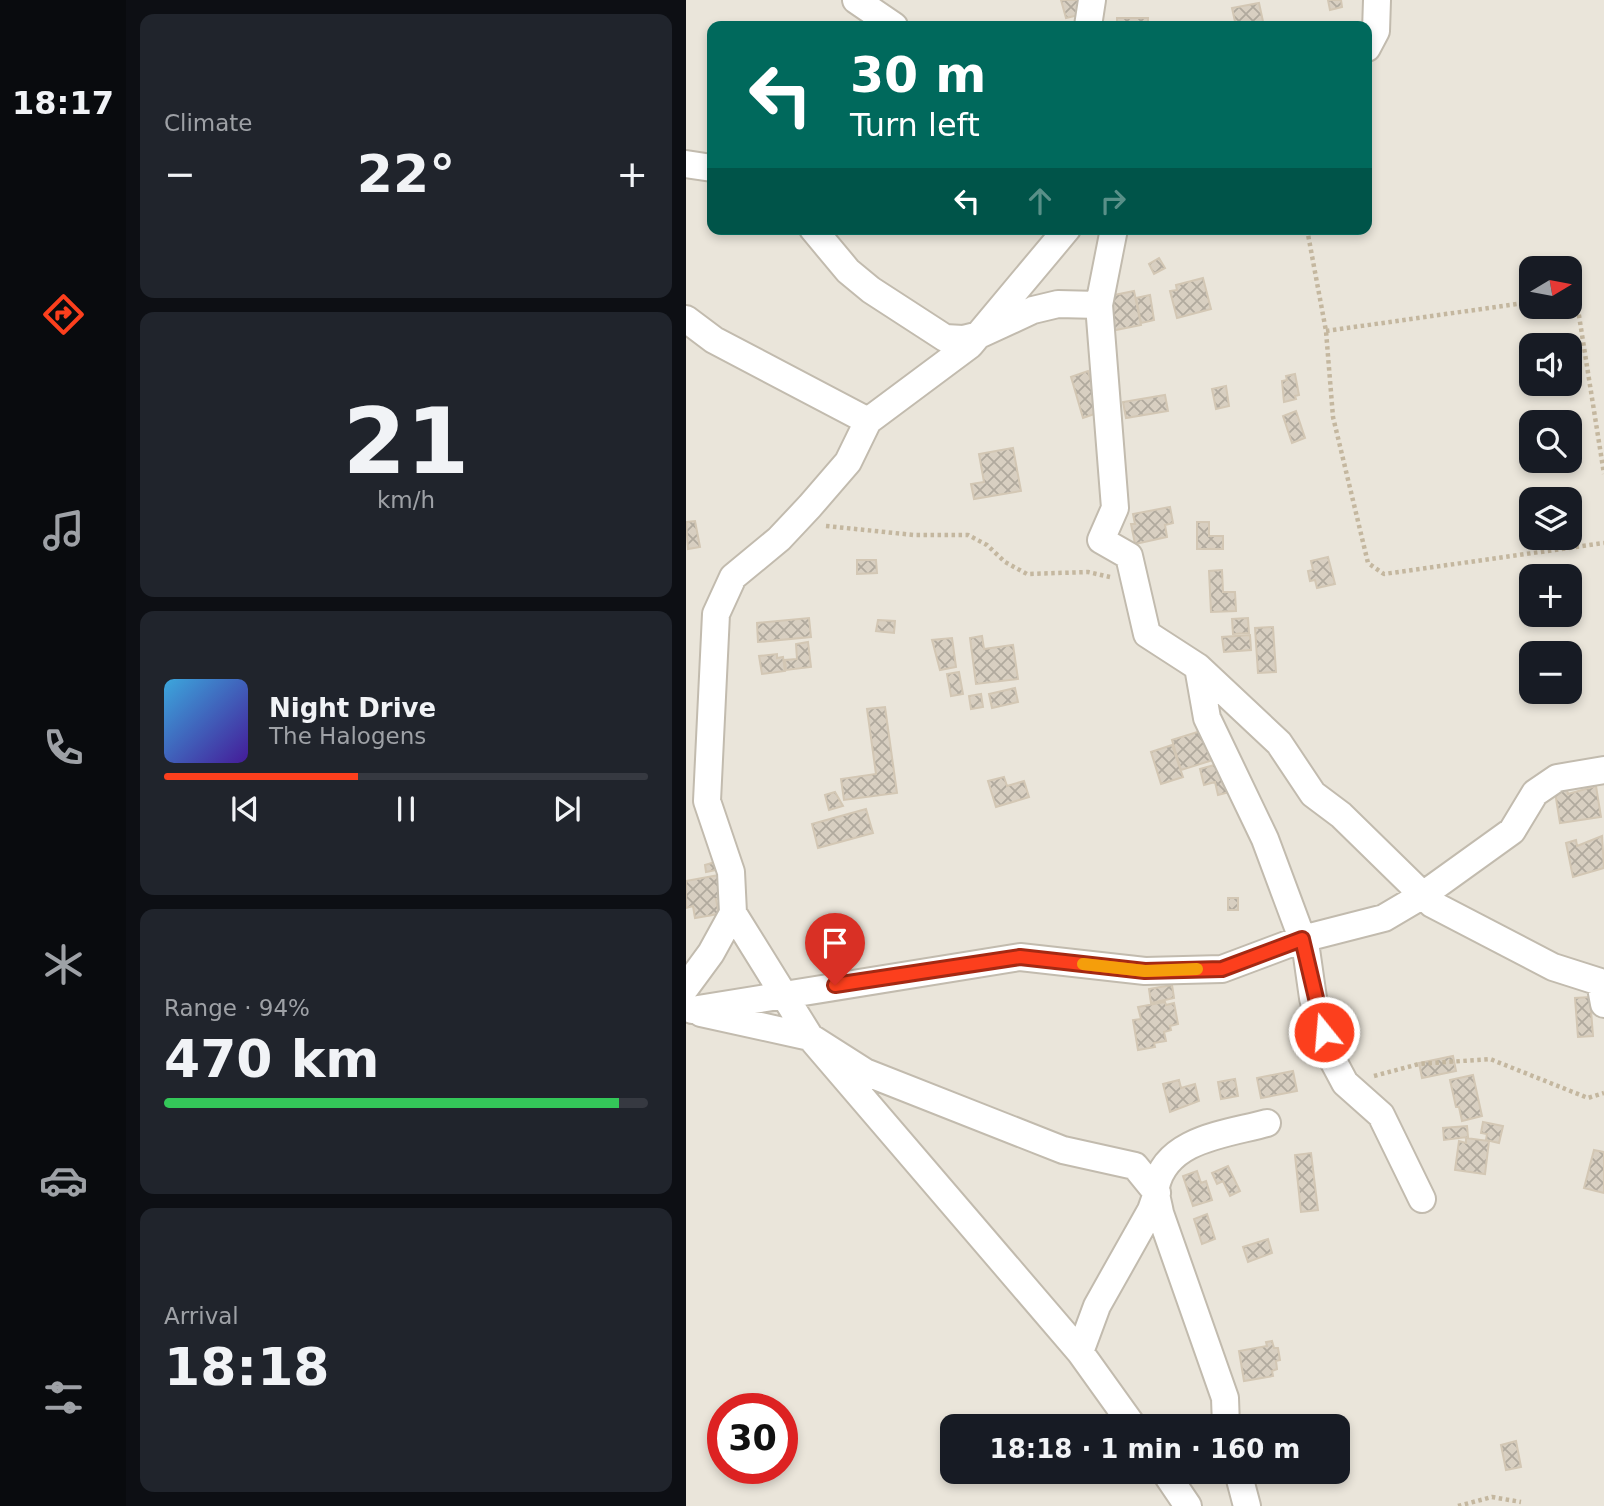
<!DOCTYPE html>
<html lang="en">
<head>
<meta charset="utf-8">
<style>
	body { margin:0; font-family:"DejaVu Sans",sans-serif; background:#20242c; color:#f1f3f6; height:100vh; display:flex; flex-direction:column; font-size:26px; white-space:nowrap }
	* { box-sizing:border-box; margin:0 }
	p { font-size:23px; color:#9ea1a6 }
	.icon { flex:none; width:38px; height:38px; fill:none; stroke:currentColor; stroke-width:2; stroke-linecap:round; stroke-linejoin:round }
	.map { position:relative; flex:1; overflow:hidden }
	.side { display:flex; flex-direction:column; gap:14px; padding:14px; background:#0d0f14; width:560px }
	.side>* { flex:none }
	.top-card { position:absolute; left:21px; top:21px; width:665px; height:214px; border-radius:14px; box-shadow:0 4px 10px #0003; background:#00695c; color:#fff; overflow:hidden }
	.needle { width:46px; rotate:80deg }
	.buttons { position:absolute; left:833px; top:256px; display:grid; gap:14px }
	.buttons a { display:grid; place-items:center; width:63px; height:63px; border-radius:14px; background:#171b24; box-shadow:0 4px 10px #0003; font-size:35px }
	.speed { position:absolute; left:21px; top:1393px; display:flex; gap:14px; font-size:35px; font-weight:700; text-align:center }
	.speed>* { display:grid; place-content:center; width:91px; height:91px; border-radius:50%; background:#171b24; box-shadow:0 4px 10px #0003; line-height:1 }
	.speed .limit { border:10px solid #d22; background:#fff; color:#111 }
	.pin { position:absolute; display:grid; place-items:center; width:60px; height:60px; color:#fff; margin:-72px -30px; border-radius:50% 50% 50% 0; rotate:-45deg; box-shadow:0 0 7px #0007 }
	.pin .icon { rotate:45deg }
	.me { position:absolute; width:77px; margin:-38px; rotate:343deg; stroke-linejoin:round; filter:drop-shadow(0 0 5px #0008) }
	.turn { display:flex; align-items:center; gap:24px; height:147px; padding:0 28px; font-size:32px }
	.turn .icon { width:91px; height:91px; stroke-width:2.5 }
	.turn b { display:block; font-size:49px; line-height:60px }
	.lanes { display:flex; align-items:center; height:66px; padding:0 28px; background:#0003; justify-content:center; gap:35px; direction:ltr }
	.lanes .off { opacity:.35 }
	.big { font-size:52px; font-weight:800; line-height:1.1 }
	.side .widget { flex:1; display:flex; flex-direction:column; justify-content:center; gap:10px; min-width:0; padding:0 24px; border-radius:14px; background:#20242c }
	.side .dial { align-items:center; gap:0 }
	.dial b { font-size:91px; line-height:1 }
	.song { display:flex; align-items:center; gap:21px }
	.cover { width:84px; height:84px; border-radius:10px; background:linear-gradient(135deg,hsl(200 70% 55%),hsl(260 70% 35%)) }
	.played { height:7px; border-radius:4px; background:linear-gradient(90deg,#fc3f1d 40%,#363941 40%) }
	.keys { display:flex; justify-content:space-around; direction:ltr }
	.heat { display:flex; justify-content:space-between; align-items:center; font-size:38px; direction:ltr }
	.charge { height:10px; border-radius:5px; background:linear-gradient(90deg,#34c759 94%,#363941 0) }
	.trip { position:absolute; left:254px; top:1414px; width:410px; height:70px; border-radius:14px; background:#171b24; box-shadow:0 4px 10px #0003; font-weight:800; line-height:70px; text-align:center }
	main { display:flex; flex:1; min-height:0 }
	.menu { display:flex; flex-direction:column; width:126px; justify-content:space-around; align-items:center; background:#090b0e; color:#9ea1a6 }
	.menu .icon { width:49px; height:49px }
	.menu .selected { color:#fc3f1d }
	.menu b { font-size:32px; color:#f1f3f6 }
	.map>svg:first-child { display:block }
	.residential { fill:#eae5da; fill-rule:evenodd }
	.building { fill:url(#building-cross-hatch); stroke:#d3c7b4; stroke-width:2 }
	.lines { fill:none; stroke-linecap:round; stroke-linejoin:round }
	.minor-casing { stroke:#c2bbae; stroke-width:30 }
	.path { stroke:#c4b79f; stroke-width:4.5; stroke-dasharray:3.5 3.5; stroke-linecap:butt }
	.minor { stroke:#fff; stroke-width:26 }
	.route-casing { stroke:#a42913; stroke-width:18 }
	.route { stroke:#fc3f1d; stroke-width:12 }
	.slow { stroke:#f59e0b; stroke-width:12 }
</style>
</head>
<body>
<main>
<nav class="menu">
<b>18:17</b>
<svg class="icon selected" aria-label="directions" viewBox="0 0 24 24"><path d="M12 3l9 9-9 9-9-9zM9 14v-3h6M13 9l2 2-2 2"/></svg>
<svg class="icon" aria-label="music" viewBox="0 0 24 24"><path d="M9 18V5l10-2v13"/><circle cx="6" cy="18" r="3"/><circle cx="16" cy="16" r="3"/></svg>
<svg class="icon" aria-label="phone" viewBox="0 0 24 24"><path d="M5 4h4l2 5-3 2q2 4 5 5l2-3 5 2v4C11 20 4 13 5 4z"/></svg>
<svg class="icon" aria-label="climate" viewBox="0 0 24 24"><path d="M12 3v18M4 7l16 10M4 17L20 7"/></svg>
<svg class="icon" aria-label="car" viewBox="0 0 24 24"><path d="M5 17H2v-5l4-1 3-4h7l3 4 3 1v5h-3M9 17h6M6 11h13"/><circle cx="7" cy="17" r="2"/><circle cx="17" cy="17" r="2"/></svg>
<svg class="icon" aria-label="filters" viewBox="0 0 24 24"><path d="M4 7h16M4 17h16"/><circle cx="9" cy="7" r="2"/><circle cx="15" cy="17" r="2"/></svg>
</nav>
<section class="side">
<div class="widget"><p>Climate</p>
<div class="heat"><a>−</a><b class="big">22°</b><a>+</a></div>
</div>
<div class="widget dial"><b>21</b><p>km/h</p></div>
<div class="widget">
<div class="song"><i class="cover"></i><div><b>Night Drive</b><p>The Halogens</p></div></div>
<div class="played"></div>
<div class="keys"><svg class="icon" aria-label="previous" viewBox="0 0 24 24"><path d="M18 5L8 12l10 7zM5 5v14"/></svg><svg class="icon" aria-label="pause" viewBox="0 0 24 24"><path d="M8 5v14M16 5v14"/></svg><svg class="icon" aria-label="next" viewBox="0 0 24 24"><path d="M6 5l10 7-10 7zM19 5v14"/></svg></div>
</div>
<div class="widget"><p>Range · 94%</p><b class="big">470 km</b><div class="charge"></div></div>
<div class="widget"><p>Arrival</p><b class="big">18:18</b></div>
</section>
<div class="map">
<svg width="918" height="1506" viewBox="0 0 918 1506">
	<defs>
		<pattern id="building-cross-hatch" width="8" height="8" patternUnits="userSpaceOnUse" patternTransform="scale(1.75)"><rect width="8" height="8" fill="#d8cfc1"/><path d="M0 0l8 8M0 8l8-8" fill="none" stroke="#b1aa9e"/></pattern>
	</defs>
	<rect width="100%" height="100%" fill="#f6f3ec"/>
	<!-- residential -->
	<path class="residential" d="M0 0H918V1506H0ZM26 26H681V229H26ZM845 268H884V306H845ZM845 345H884V383H845ZM845 422H884V460H845ZM845 499H884V537H845ZM845 576H884V614H845ZM845 653H884V691H845ZM37 1409H96V1468H37ZM266 1426H651V1472H266Z"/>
	<!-- building -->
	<path class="building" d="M375 0H402L405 12 380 18Z
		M642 0H655L656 7 644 10Z
		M573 3 578 26H550L546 8Z
		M431 18H462V26H431Z
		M473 258 479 268 468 274 463 264Z
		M517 278 525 309 491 318 484 291 491 290 490 285Z
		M448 291 455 325 425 331 423 296Z
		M464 295 468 320 455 323 450 298Z
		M402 371 414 412 397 418 385 377Z
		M609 374 613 395 609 396 610 399 598 402 596 381 601 380 600 376Z
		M540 386 543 406 530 409 526 389Z
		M479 395 482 411 440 418 437 402Z
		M610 411 619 438 606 443 597 416Z
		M327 448 335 491 288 499 285 484 298 482 293 454Z
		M484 507 487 523 479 525 481 537 449 544 445 524H449L447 514Z
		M9 521 14 547 2 549 0 522Z
		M511 522H523V536H537V549H511Z
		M642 557 649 584 631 588 629 580 624 581 622 571 627 570 625 561Z
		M171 560H190L191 573 171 574Z
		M536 570 537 592H549L550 611 525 612 523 571Z
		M123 618 125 637 72 642 71 623Z
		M562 618 563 633 547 634 546 619Z
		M192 620 209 621 208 633 190 631Z
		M587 627 590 672 572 673 569 628Z
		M564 635 565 650 538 652 536 637Z
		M296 636 298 649 327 645 332 679 290 684 284 638Z
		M266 638 270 667 254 670 246 640Z
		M122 642 125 667 100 670 99 660 111 659 110 644Z
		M91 654V658L97 657 99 671 76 674 73 656Z
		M273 672 277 694 265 696 261 674Z
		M329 688 332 702 306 708 303 694Z
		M295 694 297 707 285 709 283 696Z
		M199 707 211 793 158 800 155 779 190 774 181 709Z
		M521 729 530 759 495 770 486 740Z
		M486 745 497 777 475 784 465 752Z
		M539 762 547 791 532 795 529 782 518 785 514 769Z
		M318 777 321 786 338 781 343 797 310 807 302 781Z
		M910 786 915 817 874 823 869 792 881 790 882 794Z
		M149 792 157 806 143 810 139 795Z
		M180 809 187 833 132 848 126 824Z
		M916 836 918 868 887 877 880 843 890 840 891 846Z
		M29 862 30 870 20 872 19 865Z
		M33 875 37 898 30 899 33 914 9 918 7 906 0 908V881Z
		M542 898H552V910H542Z
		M486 985 488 998 465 1003 463 989Z
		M904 997 907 1036 892 1037 889 998Z
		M479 1002 480 1005 488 1003 492 1024 484 1026 485 1030 478 1032 480 1041 468 1043 469 1047 452 1050 447 1020 455 1019 452 1007Z
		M767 1056 770 1071 736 1078 733 1063Z
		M607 1071 611 1091 575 1098 571 1078Z
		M787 1075 796 1116 776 1121 773 1107H770L764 1080Z
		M549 1079 552 1096 535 1099 532 1082Z
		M493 1080 495 1088 509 1084 513 1101 484 1112 477 1084Z
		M797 1122 817 1126 813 1143 800 1140 801 1134 795 1133Z
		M781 1126 782 1137 758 1140 757 1128Z
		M780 1138 803 1141 799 1174 769 1170 773 1141 780 1143Z
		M908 1150 918 1152V1193L898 1188Z
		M625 1153 632 1210 615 1212 609 1155Z
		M542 1166 554 1191 544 1196 537 1181 531 1184 526 1173Z
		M511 1171 515 1183 520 1181 526 1200 507 1206 497 1176Z
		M521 1214 529 1239 516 1244 508 1219Z
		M582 1239 586 1253 562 1262 557 1247Z
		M586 1341 588 1348H592L594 1360 590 1361 591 1369 586 1371 587 1376 558 1381 553 1351 581 1346 580 1342Z
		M830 1441 835 1467 820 1470 815 1445Z"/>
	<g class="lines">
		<!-- minor casing -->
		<g class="minor-casing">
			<path id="minor" d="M170 0 208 26
				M402 26 406 0
				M681 48 690 31 691 0
				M0 164 26 168
				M127 229 162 271 185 290 259 338 277 339 293 335 347 310 372 304 413 305
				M428 229 413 305 429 508 415 540 443 556 461 634 512 667 521 718 579 839 620 949 627 998 643 1053 659 1083 695 1115 736 1199
				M0 319 28 340 182 421
				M512 667 593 743 627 794 655 815 746 904 867 967 914 982 918 1004
				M47 913 124 1037 179 1072 377 1150 449 1166 471 1193 465 1210 411 1306 394 1352
				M0 987 25 953 47 913 45 872 21 801 30 614 47 577 93 539 124 506 162 462 182 421 284 345 381 229
				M6 1010 334 957 459 971 536 969 616 939 698 918 737 895 826 831 849 793 871 778 918 770
				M15 1013 124 1037 394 1352 447 1426
				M540 1426 539 1398 474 1213C473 1206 469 1194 470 1187 480 1138 542 1134 581 1123
				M479 1472 502 1506
				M552 1472 561 1506"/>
		</g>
		<!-- path -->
		<path class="path" d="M621 229 640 331 647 417 682 563 698 574 918 543
			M884 297 891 303 918 474
			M640 331 845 302
			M140 526 228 535H282L301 545 319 562 341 574 402 572 424 577
			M688 1076 733 1064 804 1059 902 1098 918 1093
			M772 1506 806 1497 835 1502"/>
		<!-- minor -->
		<use href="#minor" class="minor"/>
	</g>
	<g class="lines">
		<!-- route casing -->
		<g class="route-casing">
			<path id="route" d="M149 985 334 957 459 971 536 969 616 939 638 1032"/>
		</g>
		<!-- route -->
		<use href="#route" class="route"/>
		<!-- slow -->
		<path class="slow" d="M397 964 459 971 511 969"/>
	</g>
</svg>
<div class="buttons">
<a><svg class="needle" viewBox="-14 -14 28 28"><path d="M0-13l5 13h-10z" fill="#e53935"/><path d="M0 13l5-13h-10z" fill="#9ea1a6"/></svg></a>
<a><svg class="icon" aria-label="sound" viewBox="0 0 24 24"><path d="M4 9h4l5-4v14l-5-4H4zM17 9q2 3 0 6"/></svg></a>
<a><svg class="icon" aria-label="search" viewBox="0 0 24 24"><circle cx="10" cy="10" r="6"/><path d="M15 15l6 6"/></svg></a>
<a><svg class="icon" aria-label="layers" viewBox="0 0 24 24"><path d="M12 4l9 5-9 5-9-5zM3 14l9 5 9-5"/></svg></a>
<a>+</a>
<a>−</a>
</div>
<div class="speed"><div class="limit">30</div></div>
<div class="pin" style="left:149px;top:985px;background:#d93025"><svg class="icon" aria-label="arrive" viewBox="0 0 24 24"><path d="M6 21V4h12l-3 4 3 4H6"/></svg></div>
<svg class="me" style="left:638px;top:1032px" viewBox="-20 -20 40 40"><circle r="17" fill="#fc3f1d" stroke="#fff" stroke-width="3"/><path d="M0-11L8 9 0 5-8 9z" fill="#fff"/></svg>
<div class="trip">18:18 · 1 min · 160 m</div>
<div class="top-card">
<div class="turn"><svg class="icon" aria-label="left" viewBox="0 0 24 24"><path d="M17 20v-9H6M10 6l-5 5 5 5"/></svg><div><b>30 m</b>Turn left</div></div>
<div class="lanes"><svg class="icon" aria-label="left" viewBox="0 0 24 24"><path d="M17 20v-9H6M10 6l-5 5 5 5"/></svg><svg class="icon off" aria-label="ahead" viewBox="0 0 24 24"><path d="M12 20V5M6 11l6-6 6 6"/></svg><svg class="icon off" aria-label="right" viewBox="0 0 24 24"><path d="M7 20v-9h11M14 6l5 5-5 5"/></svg></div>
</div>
</div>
</main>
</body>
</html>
